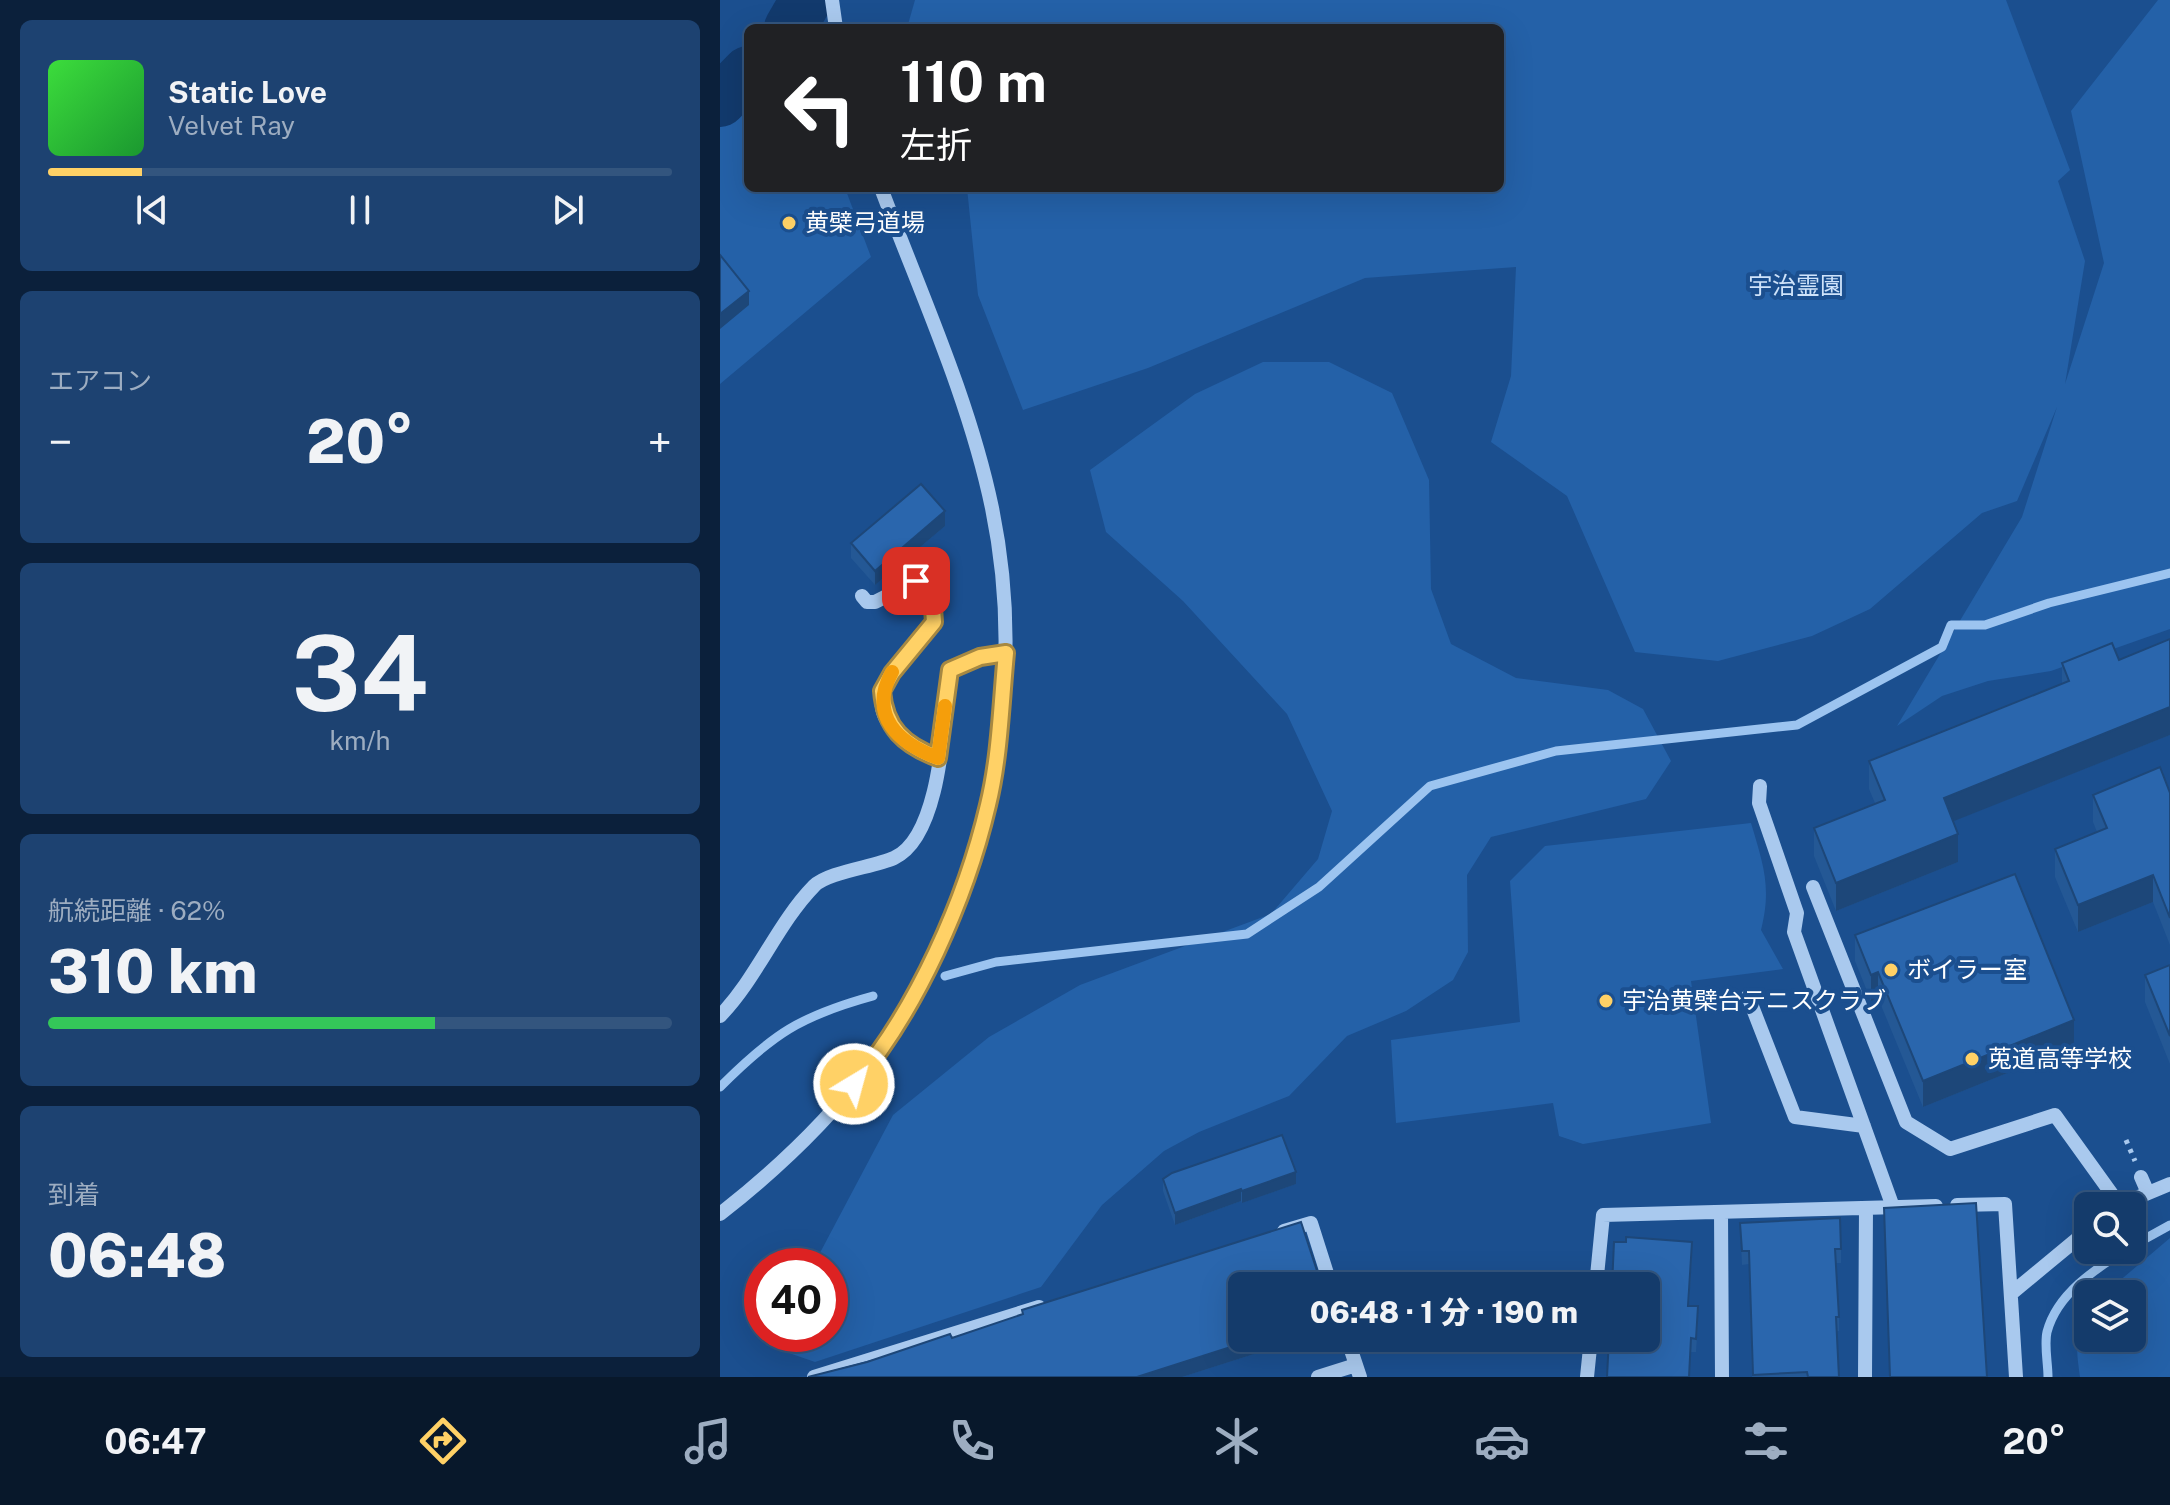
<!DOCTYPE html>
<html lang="ja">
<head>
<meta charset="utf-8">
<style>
	body { margin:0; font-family:"Public Sans","Noto Sans JP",sans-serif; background:#1d4271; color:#f1f3f6; height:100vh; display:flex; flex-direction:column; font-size:30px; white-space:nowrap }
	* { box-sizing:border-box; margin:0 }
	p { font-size:26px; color:#9dadc1 }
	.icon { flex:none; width:44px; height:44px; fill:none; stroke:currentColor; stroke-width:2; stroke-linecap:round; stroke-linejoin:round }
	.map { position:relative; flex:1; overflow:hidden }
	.sheet { display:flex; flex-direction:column; gap:20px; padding:20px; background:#0b203b; width:720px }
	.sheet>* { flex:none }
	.banner { position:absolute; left:24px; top:24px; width:760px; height:168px; border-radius:12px; box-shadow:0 8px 32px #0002,0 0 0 2px #33557e; background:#202124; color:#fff; overflow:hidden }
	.fabs { position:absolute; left:1354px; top:1192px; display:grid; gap:16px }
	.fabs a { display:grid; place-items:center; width:72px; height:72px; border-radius:12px; background:#143b6b; box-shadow:0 8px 32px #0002,0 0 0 2px #33557e; font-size:40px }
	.speed { position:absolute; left:24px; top:1248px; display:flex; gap:16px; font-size:40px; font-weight:700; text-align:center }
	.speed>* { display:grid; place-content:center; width:104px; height:104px; border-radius:50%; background:#143b6b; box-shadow:0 8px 32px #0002,0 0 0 2px #33557e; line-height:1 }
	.speed .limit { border:12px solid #d22; background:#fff; color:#111 }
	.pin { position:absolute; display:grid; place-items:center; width:68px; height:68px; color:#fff; margin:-34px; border-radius:16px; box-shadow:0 4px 12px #0006 }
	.me { position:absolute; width:88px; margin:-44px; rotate:37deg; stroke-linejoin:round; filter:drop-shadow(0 0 6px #0008) }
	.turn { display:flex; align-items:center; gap:28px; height:168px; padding:0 24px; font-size:36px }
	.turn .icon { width:104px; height:104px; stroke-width:2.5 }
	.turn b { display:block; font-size:56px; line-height:68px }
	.big { font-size:60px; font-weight:800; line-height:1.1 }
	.sheet .tile { flex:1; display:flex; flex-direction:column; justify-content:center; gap:12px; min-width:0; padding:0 28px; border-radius:12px; background:#1d4271 }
	.sheet .dial { align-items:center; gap:0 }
	.dial b { font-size:104px; line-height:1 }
	.song { display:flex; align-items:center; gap:24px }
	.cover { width:96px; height:96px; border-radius:12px; background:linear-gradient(135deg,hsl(120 70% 55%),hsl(130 70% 35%)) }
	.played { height:8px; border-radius:4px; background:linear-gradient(90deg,#ffd166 15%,#33557e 15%) }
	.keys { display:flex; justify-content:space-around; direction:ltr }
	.heat { display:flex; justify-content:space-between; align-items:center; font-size:44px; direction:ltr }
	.charge { height:12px; border-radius:6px; background:linear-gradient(90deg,#34c759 62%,#33557e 0) }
	.trip { position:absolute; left:508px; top:1272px; width:432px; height:80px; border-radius:12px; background:#143b6b; box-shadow:0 8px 32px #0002,0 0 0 2px #33557e; font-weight:800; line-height:80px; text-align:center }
	.tab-bar { display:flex; height:128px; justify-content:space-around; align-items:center; background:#08182b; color:#9dadc1 }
	.tab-bar .icon { width:56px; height:56px }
	.tab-bar .current { color:#ffd166 }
	.tab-bar b { font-size:36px; color:#f1f3f6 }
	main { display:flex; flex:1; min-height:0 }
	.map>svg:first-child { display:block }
	.green { fill:#2461a8 }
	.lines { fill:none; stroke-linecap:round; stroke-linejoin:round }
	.stream { stroke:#9cc4f0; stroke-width:9 }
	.river { stroke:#123a6d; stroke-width:52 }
	.path { stroke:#a9c9ee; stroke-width:5; stroke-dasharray:4 6; stroke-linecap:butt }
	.minor { stroke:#a9c9ee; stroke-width:14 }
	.wall { fill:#245895 }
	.shaded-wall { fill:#1d4779 }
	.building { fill:#2a66ad; stroke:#1d4779; stroke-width:2 }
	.route-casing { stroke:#a68842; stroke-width:20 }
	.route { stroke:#ffd166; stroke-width:14 }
	.slow { stroke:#f59e0b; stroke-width:14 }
	.poi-dot { fill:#ffd166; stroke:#1b4f8f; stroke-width:3 }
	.labels { text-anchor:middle; stroke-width:8; stroke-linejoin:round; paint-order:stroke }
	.poi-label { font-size:24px; fill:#fff; stroke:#1b4f8f; text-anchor:start }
	.park-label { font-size:24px; fill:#cfe3fa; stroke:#1b4f8f }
</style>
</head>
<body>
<main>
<section class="sheet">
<div class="tile">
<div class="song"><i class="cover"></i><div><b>Static Love</b><p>Velvet Ray</p></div></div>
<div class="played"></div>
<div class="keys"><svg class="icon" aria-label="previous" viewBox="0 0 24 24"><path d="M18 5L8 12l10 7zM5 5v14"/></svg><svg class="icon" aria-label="pause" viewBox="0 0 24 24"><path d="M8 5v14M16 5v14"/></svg><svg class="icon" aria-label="next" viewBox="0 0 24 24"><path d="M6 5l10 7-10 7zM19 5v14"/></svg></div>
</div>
<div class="tile"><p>エアコン</p>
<div class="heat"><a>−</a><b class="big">20°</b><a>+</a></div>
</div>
<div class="tile dial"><b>34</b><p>km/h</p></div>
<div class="tile"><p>航続距離 · 62%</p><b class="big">310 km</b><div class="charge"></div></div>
<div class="tile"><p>到着</p><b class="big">06:48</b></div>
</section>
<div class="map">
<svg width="1450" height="1377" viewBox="0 0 1450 1377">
	<rect width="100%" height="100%" fill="#1b4f8f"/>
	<!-- green -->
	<path class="green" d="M195 0H1286L1350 170 1338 181 1365 261 1345 384 1384 263 1351 111 1438 0H1450V629L1331 671 1268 681 1222 696 1177 726 1302 517 1337 407 1297 501 1262 513 1150 609 1092 636 998 661 915 652 847 496 771 442 791 376 796 267 645 278 428 368 303 410 258 295 247 188H780V28H187Z
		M28 81V188H125L151 257 0 384V112Z
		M543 362H609L672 393 709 480 711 589 731 644 796 678 888 690 923 709 951 761 926 799 771 837 747 875 748 952 733 980 686 1011 627 1036 569 1096 479 1132 444 1151 382 1205 321 1287 95 1362 46 1345 53 1334H110V1266H93L173 1115 269 1037 360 985 551 914 598 859 612 811 567 714 463 601 386 532 370 470 475 394Z
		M1031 823C1043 864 1052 887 1041 930L1063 969 971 981 991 1123 863 1144 839 1136 833 1103 676 1123 671 1040 800 1022 790 881 825 846Z
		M1450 1238V1377H1360C1357 1355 1353 1334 1368 1315V1338H1412V1294H1384Z"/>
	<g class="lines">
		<!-- stream -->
		<path class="stream" d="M225 976 276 962 527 934 599 887 710 786 836 751 1077 725 1222 647 1231 625H1265L1329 603 1450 573
			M0 1087C53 1034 80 1016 153 996
			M1412 1246 1450 1225
			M1328 1377C1328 1363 1324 1345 1327 1332 1337 1294 1375 1269 1406 1250"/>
		<!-- river -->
		<path class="river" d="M70 28 86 0
			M0 101 28 72"/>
		<!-- path -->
		<path class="path" d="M1406 1140 1415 1161"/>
		<!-- minor -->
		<path class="minor" d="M112 0 116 28
			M142 596 147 602H155L196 581 212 595 214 622C201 638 165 672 162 692 156 727 191 748 218 758
			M1040 786 1039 803 1077 913 1074 932 1173 1207
			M1093 887 1186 1122 1230 1149 1335 1115 1399 1204
			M1028 996 1075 1117 1144 1126
			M0 1016C37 978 57 924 94 886 108 872 154 867 174 858 222 836 224 717 230 670L260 657 286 653
			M1421 1177 1428 1193
			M1237 1205 1285 1204 1296 1377
			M1397 1206 1450 1184
			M1001 1212 1002 1377
			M0 1214C55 1171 108 1121 150 1065 171 1038 187 1007 202 977 276 832 305 668 272 508 249 398 200 292 161 188
			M564 1231 591 1223 611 1286
			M876 1286 883 1215 1216 1206
			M1293 1292 1368 1230
			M627 1338 640 1377
			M94 1377 319 1307
			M598 1377 636 1365
			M867 1377 871 1338
			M1145 1377 1146 1208"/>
	</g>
	<!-- wall -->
	<path class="wall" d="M225 526 155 585 131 558V543Z
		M1450 639V735L1233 821 1238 862 1116 911 1094 856V828L1155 803 1149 789V761L1342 684V663L1399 660Z
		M1450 793V945L1433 902 1358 932 1335 877V849L1377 832 1373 822V795Z
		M1135 935 1354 1046 1203 1107 1158 998 1151 1001 1135 961Z
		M1450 965V1064L1425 1002V975Z
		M443 1179 576 1184 522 1203 521 1201 455 1225 443 1191Z
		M1020 1223 1121 1249V1263H1116L1119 1317V1331H1116L1119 1377H1032L1029 1264 1022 1265Z
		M972 1256 969 1306 978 1320 976 1352H971L887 1377Z
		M302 1310 522 1338H614V1341L572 1354 568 1343 462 1377H88L232 1338 302 1315Z"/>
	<!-- shaded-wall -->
	<path class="shaded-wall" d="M29 291V305L0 329V314Z
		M225 511V526L155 585V571Z
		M1450 707V735L1224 825V798Z
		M1238 834V862L1116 911V883Z
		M1433 875V902L1358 932V905Z
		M1158 972V998L1151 1001V975Z
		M1354 1020V1046L1203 1107V1081Z
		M576 1172V1184L522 1203V1191Z
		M521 1189V1201L455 1225V1213Z
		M539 1338H568V1343L462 1377H417Z
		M578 1338H614V1341L572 1354V1340Z"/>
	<!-- building -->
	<path class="building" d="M0 255 29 291 0 314Z
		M201 484 225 511 155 571 131 543Z
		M1450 639V707L1224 798 1238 834 1116 883 1094 828 1165 800 1149 761 1349 681 1342 663 1392 643 1399 660Z
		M1440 767 1450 793V918L1433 875 1358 905 1335 849 1387 828 1373 795Z
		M1295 874 1354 1020 1203 1081 1158 972 1151 975 1135 935Z
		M1450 965V1036L1425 975Z
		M562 1135 576 1172 522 1191 521 1189 455 1213 443 1179 452 1173Z
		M1256 1203 1267 1377H1170L1164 1208Z
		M1120 1218 1121 1249H1115L1119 1317H1116L1119 1377H1088L1087 1372 1033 1375 1029 1251H1022L1020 1223Z
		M581 1222 602 1286H522V1338H539L417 1377H88L147 1362 230 1334 232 1338 303 1314 302 1310Z
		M906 1237 972 1242 968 1306H978L976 1339 971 1338 969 1377H887L889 1338H926V1286H892L894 1242H906Z"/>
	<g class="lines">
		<!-- route casing -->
		<g class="route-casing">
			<path id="route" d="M134 1084C197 1010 246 899 268 805 280 756 281 704 286 653L260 657 230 670 218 758C184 745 165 728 162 691L172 673 214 622 212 595 196 581"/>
		</g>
		<!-- route -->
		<use href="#route" class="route"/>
		<!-- slow -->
		<path class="slow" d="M172 672C148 716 178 743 218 758L225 706"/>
	</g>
	<!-- markers -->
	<g class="poi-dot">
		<circle cx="69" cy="223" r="8"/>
		<circle cx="1171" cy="970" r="8"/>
		<circle cx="886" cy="1001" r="8"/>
		<circle cx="1252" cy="1059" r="8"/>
	</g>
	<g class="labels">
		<!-- poi labels -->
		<g class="poi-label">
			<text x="85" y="231">黄檗弓道場</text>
			<text x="1187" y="978">ボイラー室</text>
			<text x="902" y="1009">宇治黄檗台テニスクラブ</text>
			<text x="1268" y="1067">莵道高等学校</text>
		</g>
		<!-- park labels -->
		<g class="park-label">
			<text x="1076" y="294">宇治霊園</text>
		</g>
	</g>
</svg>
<div class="fabs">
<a><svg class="icon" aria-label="search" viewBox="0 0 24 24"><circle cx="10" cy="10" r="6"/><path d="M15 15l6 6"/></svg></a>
<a><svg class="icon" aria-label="layers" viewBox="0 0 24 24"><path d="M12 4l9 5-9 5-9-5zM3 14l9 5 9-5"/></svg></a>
</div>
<div class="speed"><div class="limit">40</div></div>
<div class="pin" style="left:196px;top:581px;background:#d93025"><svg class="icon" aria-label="arrive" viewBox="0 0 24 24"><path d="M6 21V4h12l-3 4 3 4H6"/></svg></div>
<svg class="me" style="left:134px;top:1084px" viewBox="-20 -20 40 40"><circle r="17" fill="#ffd166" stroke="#fff" stroke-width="3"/><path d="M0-11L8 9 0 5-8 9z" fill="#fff"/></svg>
<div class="trip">06:48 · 1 分 · 190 m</div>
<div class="banner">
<div class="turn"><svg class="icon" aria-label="left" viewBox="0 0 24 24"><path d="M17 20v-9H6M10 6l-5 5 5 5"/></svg><div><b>110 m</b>左折</div></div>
</div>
</div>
</main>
<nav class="tab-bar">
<b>06:47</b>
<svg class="icon current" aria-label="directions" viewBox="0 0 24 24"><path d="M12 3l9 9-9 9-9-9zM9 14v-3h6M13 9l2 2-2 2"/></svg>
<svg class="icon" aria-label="music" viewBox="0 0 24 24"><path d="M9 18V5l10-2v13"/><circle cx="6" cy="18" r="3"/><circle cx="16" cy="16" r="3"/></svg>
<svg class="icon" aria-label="phone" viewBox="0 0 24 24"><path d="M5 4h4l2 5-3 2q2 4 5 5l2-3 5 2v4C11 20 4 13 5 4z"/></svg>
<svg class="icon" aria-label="climate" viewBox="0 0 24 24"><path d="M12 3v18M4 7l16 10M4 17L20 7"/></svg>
<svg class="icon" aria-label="car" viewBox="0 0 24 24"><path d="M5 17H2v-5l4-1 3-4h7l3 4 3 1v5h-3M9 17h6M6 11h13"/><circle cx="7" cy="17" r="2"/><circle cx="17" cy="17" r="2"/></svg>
<svg class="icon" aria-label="filters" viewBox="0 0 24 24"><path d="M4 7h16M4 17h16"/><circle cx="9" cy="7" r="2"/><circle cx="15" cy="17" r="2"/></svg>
<b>20°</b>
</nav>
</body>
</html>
